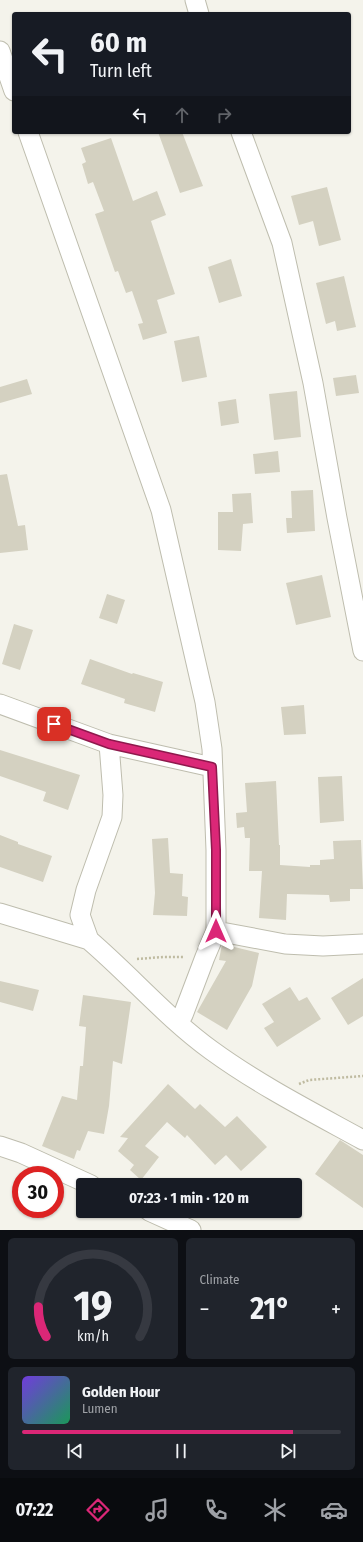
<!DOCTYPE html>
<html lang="en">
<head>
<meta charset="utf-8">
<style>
	body { margin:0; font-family:"Fira Sans Condensed",sans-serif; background:#20242c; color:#f1f3f6; height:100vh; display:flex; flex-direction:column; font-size:15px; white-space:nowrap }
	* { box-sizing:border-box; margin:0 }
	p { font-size:13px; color:#9ea1a6 }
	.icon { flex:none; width:22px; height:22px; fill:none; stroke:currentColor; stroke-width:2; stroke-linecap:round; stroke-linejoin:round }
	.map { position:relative; height:1230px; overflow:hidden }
	.drawer { display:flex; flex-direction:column; gap:8px; padding:8px; background:#0d0f14; flex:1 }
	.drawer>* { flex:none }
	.guide { position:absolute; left:12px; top:12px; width:339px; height:122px; border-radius:4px; box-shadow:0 1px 3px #0004; background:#171b24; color:#f1f3f6; overflow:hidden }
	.speed { position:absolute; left:12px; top:1166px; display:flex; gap:8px; font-size:20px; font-weight:700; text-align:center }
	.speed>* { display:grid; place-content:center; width:52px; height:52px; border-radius:50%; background:#171b24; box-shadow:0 1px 3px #0004; line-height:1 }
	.speed .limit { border:6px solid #d22; background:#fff; color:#111 }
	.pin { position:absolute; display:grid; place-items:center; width:34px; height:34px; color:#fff; margin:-17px; border-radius:8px; box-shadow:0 2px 6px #0006 }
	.me { position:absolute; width:44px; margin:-22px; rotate:0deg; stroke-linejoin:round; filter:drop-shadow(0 0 3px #0008) }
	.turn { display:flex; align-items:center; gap:14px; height:84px; padding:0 12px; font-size:18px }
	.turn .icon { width:52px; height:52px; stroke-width:2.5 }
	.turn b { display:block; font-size:28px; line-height:34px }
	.lanes { display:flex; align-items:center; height:38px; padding:0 12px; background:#0003; justify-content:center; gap:20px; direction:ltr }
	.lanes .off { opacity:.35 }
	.big { font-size:30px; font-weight:700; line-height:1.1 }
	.drawer .tile { flex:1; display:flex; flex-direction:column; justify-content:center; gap:6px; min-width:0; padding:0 14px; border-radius:6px; background:#20242c }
	.drawer .dial { align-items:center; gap:0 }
	.dial svg { height:104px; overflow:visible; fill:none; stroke:#363941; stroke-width:7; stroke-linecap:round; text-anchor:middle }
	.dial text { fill:#f1f3f6; stroke:none }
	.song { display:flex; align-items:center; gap:12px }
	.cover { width:48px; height:48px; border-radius:6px; background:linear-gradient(135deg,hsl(260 70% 55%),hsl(150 70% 35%)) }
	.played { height:4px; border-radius:2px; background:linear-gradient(90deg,#db2777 85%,#363941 85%) }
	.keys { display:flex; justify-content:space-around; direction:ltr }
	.heat { display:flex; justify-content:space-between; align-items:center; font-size:22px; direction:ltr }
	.drawer .tiles { flex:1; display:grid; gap:8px; grid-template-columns:1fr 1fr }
	.tile:last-child { grid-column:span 2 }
	.trip { position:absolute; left:76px; top:1178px; width:226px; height:40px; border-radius:4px; background:#171b24; box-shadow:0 1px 3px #0004; font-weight:700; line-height:40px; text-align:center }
	.menu { display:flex; height:64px; justify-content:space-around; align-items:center; background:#090b0e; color:#9ea1a6 }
	.menu .icon { width:28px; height:28px }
	.menu .current { color:#db2777 }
	.menu b { font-size:18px; color:#f1f3f6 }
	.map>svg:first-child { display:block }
	.building { fill:#d4d1c1 }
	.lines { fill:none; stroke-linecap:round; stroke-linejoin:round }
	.minor-casing { stroke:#bebdae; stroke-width:21 }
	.path { stroke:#bfbba1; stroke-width:2.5; stroke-dasharray:2 2; stroke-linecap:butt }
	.minor { stroke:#fff; stroke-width:19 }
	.route-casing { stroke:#8e194d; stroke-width:10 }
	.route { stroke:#db2777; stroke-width:7 }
</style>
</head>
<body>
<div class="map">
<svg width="363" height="1230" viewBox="0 0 363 1230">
	<rect width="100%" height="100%" fill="#f4f3eb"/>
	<!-- building -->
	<path class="building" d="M158 132H182L203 186 180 193Z
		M111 138 133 201 157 191 166 215 151 221 175 294 157 300 167 333 143 340 138 324 143 323 132 291 126 293 118 271 115 272 95 214 104 211 93 182 88 184 82 164 86 162 81 148Z
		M327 187 341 240 319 246 313 221 299 225 291 196Z
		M231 259 242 296 219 303 208 267Z
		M344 276 356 327 337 331 335 321 326 324 316 283Z
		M199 336 207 377 182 382 174 341Z
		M356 375 359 393 336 396 333 378Z
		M27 379 32 394 0 403V387Z
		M297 391 301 437 274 440 269 394Z
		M236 399 239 423 221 426 218 402Z
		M278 451 280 472 255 474 253 454Z
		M7 474 18 526 25 525 28 550 0 553V475Z
		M313 490 315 531 287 533 286 518H292L291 491Z
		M251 493 253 523 243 524 241 551 218 550V512H233L232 494Z
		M322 575 331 617 296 625 286 583Z
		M107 594 125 600 117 624 99 618Z
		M14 624 33 630 20 670 2 664Z
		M90 659 132 674 133 673 163 682 155 712 124 703 125 699 81 684Z
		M304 705 306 734 284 735 281 707Z
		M0 750 80 775 68 810 43 801 46 792 0 776Z
		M342 776 344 821 320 823 318 777Z
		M276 781 279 845H280V865L310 867V865H320V860L334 859 333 841 361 840 363 889H350V901L330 902 329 895 287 894 286 920 259 918 262 871H249L250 838H245L244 827 237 828 236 813 247 812 245 783Z
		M0 835 18 842V844L52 856 43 882 0 867Z
		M168 838 170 873 183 874 182 896 188 897 187 916 153 915 155 893 152 839Z
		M222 944 259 953 252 986 227 1030 197 1012 226 961 219 960Z
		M363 978V1016L348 1025 331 998Z
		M0 981 39 990 33 1011 0 1002Z
		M290 987 299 1001 307 997 321 1019 277 1047 264 1028 274 1022 262 1004Z
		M83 995 131 1002 122 1064 113 1061 109 1106 104 1134 88 1131 80 1151 77 1150 74 1159 42 1146 62 1096 77 1100 80 1066H83L86 1027 79 1026Z
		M168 1084 195 1109 200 1104 225 1127 237 1116 267 1147 241 1171 226 1155 215 1165 187 1135 185 1138 167 1122 145 1146 159 1157 141 1180 130 1170 134 1165 118 1151 128 1138 120 1137Z
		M340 1140 363 1155V1208L315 1174Z"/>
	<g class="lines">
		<!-- minor casing -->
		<g class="minor-casing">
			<path id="minor" d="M195 0 199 14
				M0 51 14 91
				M28 132 161 510 205 702 212 749 216 850V931L205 957 183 1015 178 1022
				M241 132 282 243 313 383 337 518 363 651
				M0 704 109 744 212 767
				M0 913 89 940 80 915 86 890 112 817 113 795 109 744
				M216 931 285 944 323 946 363 944
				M89 940C131 976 167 1018 211 1050 259 1085 312 1112 363 1140
				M0 1146 21 1153 91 1185
				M149 1211 191 1230"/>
		</g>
		<!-- path -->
		<path class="path" d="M137 959 163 957H184
			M299 1084 309 1080 363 1076"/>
		<!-- minor -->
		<use href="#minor" class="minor"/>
	</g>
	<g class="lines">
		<!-- route casing -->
		<g class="route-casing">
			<path id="route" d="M54 724 109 744 212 767 216 850V931"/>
		</g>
		<!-- route -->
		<use href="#route" class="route"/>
	</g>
</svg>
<div class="speed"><div class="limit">30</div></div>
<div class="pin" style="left:54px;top:724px;background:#d93025"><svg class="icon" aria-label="arrive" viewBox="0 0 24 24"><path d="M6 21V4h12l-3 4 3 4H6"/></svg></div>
<svg class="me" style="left:216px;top:931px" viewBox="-20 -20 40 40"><path d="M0-17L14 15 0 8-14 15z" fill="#db2777" stroke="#fff" stroke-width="4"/></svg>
<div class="trip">07:23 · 1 min · 120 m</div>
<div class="guide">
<div class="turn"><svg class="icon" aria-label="left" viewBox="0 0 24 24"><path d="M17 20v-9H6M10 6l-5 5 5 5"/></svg><div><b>60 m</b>Turn left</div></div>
<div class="lanes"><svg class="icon" aria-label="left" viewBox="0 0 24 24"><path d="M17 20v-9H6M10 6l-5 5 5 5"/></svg><svg class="icon off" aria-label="ahead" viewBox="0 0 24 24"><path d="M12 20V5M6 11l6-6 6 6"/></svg><svg class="icon off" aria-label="right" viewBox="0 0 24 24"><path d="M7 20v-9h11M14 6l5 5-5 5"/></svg></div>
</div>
</div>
<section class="drawer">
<div class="tiles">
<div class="tile dial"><svg viewBox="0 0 100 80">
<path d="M14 69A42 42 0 1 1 86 69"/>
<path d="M14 69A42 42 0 0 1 8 46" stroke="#db2777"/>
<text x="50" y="56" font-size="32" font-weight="700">19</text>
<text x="50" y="72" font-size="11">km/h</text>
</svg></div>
<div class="tile"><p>Climate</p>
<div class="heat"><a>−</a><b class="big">21°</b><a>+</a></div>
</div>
<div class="tile">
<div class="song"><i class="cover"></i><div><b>Golden Hour</b><p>Lumen</p></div></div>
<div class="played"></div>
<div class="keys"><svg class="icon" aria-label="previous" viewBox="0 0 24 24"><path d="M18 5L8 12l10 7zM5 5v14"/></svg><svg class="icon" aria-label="pause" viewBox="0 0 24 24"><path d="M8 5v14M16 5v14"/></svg><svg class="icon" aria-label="next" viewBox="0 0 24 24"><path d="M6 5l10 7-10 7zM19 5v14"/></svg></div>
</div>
</div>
</section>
<nav class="menu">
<b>07:22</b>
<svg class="icon current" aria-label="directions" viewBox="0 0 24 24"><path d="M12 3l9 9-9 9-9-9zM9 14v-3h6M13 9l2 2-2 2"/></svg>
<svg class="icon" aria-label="music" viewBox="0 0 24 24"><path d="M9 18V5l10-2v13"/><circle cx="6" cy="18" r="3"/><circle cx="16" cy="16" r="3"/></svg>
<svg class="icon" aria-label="phone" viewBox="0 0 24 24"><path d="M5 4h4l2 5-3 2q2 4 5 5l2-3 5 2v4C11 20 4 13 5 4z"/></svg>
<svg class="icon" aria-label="climate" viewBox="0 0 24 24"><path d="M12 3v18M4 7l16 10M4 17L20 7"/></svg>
<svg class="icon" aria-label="car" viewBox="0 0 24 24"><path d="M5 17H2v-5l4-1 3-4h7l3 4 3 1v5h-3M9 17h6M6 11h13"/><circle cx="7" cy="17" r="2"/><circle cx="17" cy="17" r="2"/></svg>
</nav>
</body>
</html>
